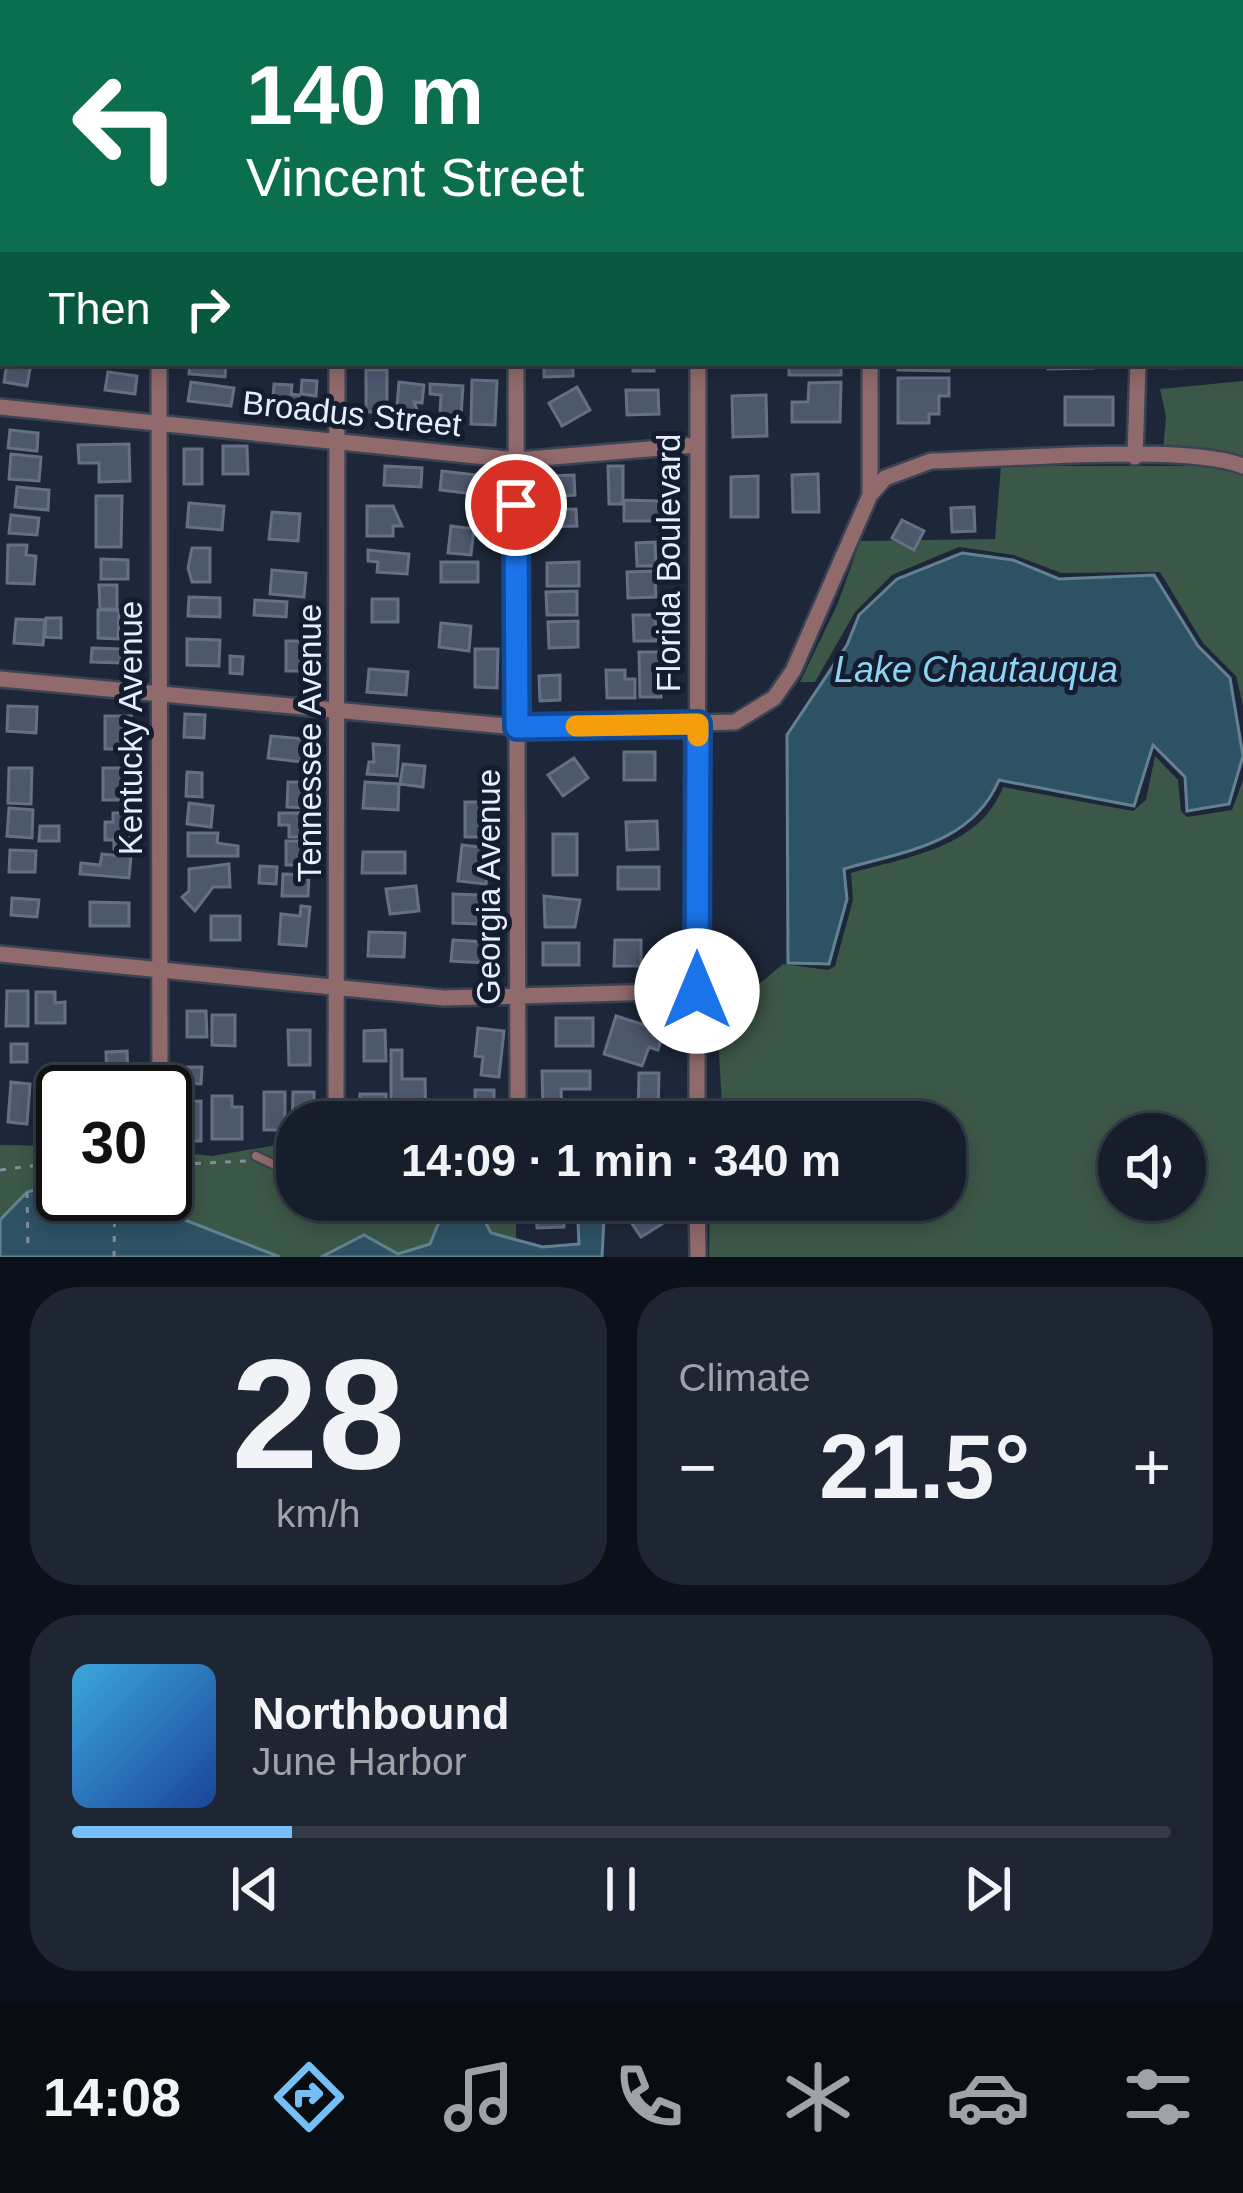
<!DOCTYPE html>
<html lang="en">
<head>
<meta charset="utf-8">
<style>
	body { margin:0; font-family:Helvetica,sans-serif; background:#1f2633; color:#f1f3f6; height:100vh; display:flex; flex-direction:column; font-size:45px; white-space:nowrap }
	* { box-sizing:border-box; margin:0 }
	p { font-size:39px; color:#9ea2a9 }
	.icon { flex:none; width:66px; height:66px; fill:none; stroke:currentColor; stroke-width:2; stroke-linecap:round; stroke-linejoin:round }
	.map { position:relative; height:1257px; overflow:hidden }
	.side { display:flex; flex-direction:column; gap:30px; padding:30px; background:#0c1018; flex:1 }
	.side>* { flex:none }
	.guide { position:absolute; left:0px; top:0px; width:1245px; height:366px; box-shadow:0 6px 18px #0003,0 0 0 3px #353b47; background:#0b6e4f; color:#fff; overflow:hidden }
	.tools { position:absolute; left:1098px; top:1113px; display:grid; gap:24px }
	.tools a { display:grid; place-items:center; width:108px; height:108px; border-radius:50%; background:#161d2b; box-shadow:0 6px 18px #0003,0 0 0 3px #353b47; font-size:60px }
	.speed { position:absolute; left:36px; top:1065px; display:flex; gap:24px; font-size:60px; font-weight:700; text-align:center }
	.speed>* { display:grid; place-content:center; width:156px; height:156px; border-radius:50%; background:#161d2b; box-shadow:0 6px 18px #0003,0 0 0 3px #353b47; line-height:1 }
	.speed .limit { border:6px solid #111; border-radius:18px; background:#fff; color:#111 }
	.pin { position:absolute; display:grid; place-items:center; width:102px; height:102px; color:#fff; margin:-51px; border:6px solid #fff; border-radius:50%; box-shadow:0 3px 12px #0007 }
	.me { position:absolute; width:132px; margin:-66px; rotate:0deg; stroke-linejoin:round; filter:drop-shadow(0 0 9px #0008) }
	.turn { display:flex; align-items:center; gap:42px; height:252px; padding:0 48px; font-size:54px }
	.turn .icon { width:156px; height:156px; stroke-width:2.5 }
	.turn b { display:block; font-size:84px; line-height:102px }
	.then { display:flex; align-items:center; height:114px; padding:0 48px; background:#0003; gap:24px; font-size:45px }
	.big { font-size:90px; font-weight:700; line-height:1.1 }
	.side .card { flex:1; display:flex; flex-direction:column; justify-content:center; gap:18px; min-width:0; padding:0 42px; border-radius:48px; background:#1f2633 }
	.side .dial { align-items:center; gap:0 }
	.dial b { font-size:156px; line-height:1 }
	.song { display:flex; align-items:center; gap:36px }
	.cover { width:144px; height:144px; border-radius:18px; background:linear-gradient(135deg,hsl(200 70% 55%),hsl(220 70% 35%)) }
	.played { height:12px; border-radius:6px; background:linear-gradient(90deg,#74c0f6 20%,#353b47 20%) }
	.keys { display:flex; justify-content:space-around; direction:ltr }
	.heat { display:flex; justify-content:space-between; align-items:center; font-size:66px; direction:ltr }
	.side .tiles { flex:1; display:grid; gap:30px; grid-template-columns:1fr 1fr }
	.card:last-child { grid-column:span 2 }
	.trip { position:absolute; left:276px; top:1101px; width:690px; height:120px; border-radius:48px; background:#161d2b; box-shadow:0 6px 18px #0003,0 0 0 3px #353b47; font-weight:700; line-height:120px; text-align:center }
	.tab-bar { display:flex; height:192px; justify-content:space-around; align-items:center; background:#090c11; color:#9ea2a9 }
	.tab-bar .icon { width:84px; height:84px }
	.tab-bar .active { color:#74c0f6 }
	.tab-bar b { font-size:54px; color:#f1f3f6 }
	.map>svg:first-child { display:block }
	.green { fill:#3b5747; fill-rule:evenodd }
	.water { fill:#2c5264; stroke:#648191; stroke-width:3 }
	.building { fill:#4d586d; stroke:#657086; stroke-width:3 }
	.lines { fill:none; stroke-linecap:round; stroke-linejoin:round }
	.lane-casing { stroke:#3a4354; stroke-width:12 }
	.street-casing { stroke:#3a4354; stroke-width:20 }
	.path { stroke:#848c9b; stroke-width:3; stroke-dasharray:6 9; stroke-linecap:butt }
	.lane { stroke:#916a6b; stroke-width:8 }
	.street { stroke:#916a6b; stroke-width:15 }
	.route-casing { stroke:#114b97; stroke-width:30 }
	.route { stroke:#1a73e8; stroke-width:21 }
	.slow { stroke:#f59e0b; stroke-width:21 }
	.labels { text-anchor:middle; stroke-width:10; stroke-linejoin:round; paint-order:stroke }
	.street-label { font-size:33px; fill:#e7eefb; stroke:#141d2f }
	.water-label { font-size:36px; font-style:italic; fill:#8ed3f3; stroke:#141d2f }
</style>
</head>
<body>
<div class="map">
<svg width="1243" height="1257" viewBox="0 0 1243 1257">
	<rect width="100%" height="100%" fill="#1e2739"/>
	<!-- green -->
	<path class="green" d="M1243 381V457L1163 451 1166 417 1160 389Z
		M1001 466H1217L1243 474V706L1236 676 1203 643 1160 572 1061 573 1014 555 959 547 892 575 855 612 815 682H800L838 603 860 541 995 539Z
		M1155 756 1178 780 1181 811 1187 817 1232 810 1243 780V1257H709L710 1200H945V1122H723L716 1003 754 988 783 964 828 970 835 966 853 900 851 873C907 857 980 848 1003 787L1133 811 1146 800ZM1185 1134V1200H1119V1134Z
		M0 1145 63 1146V1183L0 1220Z
		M277 1145H297V1200H448L430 1244 398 1254 364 1235 321 1257H280L118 1194H165V1151L212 1156Z
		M474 1200H509L516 1212V1240L490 1233Z"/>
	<!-- water -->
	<path class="water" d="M962 553 1013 560 1059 579 1154 575 1198 646 1230 678 1243 756 1229 804 1187 811 1185 777 1153 745 1134 806 999 780C972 844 905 851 844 869L847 899 829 964 788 963 787 735 847 645 859 615 897 579Z
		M61 1183 63 1194H118L280 1257H0V1220L27 1192Z
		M448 1200H474L491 1233 543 1247 579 1244 577 1200H597L604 1219 602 1257H321L364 1235 398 1254 430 1244Z"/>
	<!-- building -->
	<path class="building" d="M7 363H31L27 386 4 382Z
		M190 363H226L225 377 189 374Z
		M544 363H573V376L544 377Z
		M633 363H654V371H633Z
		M841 363V375H789V364Z
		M898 363H949V371L898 370Z
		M1048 363H1093V368L1048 369Z
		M1169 363H1206V367L1170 368Z
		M366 370H387V412H366Z
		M108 372 137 376 135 394 105 390Z
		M898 378H949V396H939V414H929V423H898Z
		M302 380 317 381 316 396 301 394Z
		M472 380 497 381 495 425 471 424Z
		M191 382 234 388 231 406 188 401Z
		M399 382 424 385 422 403 414 402 421 420 396 418Z
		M841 382 840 422H792V402H808L809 383Z
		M274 384 292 385 291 394 299 395 298 414 272 412Z
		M430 384 463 386 461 416 440 415 441 395 430 394Z
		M577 387 590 410 562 426 549 403Z
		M626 390H658L659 414 627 415Z
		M766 395 767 436 733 437 732 396Z
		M1065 397H1113V425H1065Z
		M10 430 38 433 37 451 8 448Z
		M129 444 130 481 99 482V463H79L78 445Z
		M223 446H247L248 474H223Z
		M184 449H202V484H184Z
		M11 454 41 457 39 481 9 479Z
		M385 466 422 468 421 487 384 485Z
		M608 466H623V504H609Z
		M442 471 485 476 483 495 440 490Z
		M818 474 819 512H793L792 475Z
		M574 475 575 495 546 497V476Z
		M758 476V517H731V477Z
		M17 487 49 490 48 510 15 507Z
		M96 496H122L121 547H96Z
		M624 500 659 501V521H624Z
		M189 503 224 506 222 530 187 527Z
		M367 506H393L402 526H393V536H367Z
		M974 507 975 531 952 532 951 508Z
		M576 509 577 526 548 527 547 510Z
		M272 512 300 514 298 541 269 539Z
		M11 515 39 518 37 535 9 533Z
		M902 520 924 531 914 550 892 538Z
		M451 526 474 529 471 555 448 553Z
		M655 542 656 566H637L636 543Z
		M8 545H27L26 555 36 556 34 584 7 583Z
		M192 548H210V582H192L188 568Z
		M368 550 409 554 407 574 377 572 378 562 368 561Z
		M101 559 128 560V579H101Z
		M441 562H478V582H441Z
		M579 562V586H547V563Z
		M272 570 306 573 304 597 270 594Z
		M655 571 656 597 628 598 627 572Z
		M99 585H117V609H100Z
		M577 591V615H547L546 592Z
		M189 597 220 598V617L188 616Z
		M372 599H398V622H372Z
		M255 600 287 602 286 617 254 615Z
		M98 610H119L118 639 98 638Z
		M633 615H655L656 641H634Z
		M46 618H61V638L45 637Z
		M16 619 45 620 43 645 14 643Z
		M578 621V647L549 648 548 622Z
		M441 623 471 626 469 651 439 647Z
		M187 639 220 640 219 666 187 665Z
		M286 641H307L308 671H286Z
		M92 648 122 649 121 663 91 662Z
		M475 649H498L497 688 475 687Z
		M639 652H660L661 697H640Z
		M230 656 243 657 242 674 230 673Z
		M369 669 408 672 406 695 367 692Z
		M606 670H625V679H635V698H607Z
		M560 675V700L540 701 539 676Z
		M8 706 37 707 36 733 7 731Z
		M185 714 205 715 204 738 184 737Z
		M105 716H131V749H105Z
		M271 736 305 739 302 762 268 758Z
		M373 744 399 746 397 776 367 774 369 762H374Z
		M624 752H655V780H624Z
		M574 758 588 778 563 796 548 775Z
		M403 764 425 766 423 787 400 784Z
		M9 768H32L31 804 8 803Z
		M103 768H131L124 800H103Z
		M187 772 202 773V797L186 796Z
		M288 782H313V808L287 807Z
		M365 782 399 784 398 810 363 808Z
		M465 802H490V837H465Z
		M189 803 213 806 211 827 187 824Z
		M9 808 33 810 32 838 7 836Z
		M113 813H130L131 849H114V840H105V822H113Z
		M279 813H311V837H289V825H279Z
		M657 821 658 849 627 850 626 822Z
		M40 826H59V841H39Z
		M188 833H218L217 843 238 846V856H188Z
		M553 834H577V875H553Z
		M286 841H307V865H286Z
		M462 845 490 848 486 884 458 881Z
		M10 850 36 851 35 872H9Z
		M363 852H405V873H362Z
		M102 854 131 857 129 878 80 874 81 863 100 865Z
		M229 864 230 887H213L195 911 182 897 189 891V869Z
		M260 866 277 867 276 884 259 883Z
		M618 867H659V889H618Z
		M283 874 309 875 308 896H282Z
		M416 886 419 911 390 914 386 889Z
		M453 894 479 895 478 924 453 923Z
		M544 896 580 900 575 927H545Z
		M12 898 39 900 37 917 11 915Z
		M90 902 129 903V926H90Z
		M301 906 310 907 306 946 279 944 281 914 300 916Z
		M211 916H240V940H211Z
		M369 932 405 933 404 957 368 956Z
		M453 940 486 942 484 963 451 961Z
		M615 940H641V966H614Z
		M543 943H579V965H543Z
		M7 991H28V1026H6Z
		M36 992H55V1003L65 1002V1023H36Z
		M187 1011H206L207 1037H187Z
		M212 1015H235V1046L212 1045Z
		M616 1016 664 1031 658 1050 649 1047 642 1066 604 1054Z
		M556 1018H593V1046H556Z
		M478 1028 504 1031 499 1077 481 1075 483 1057 475 1056Z
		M288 1030H310V1065H289Z
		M385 1030 386 1061H364V1031Z
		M11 1044H27V1062H11Z
		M391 1050H402V1079H425L426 1122H409L401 1114V1101H391Z
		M127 1051 128 1073 138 1072 139 1092H76V1085L107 1084 106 1052Z
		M185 1067H202L201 1084 185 1083Z
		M542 1071H590V1089H561L562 1108H543Z
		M639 1073H659L658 1116H638Z
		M11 1082 30 1084 27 1124 8 1122Z
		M475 1090H494V1122H475Z
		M264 1092H285V1130H264Z
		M293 1092H314V1122H297V1131H292Z
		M360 1094H386V1122H360Z
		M212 1096H232V1107H242V1139H212Z
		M201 1101V1141H182V1102Z
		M434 1102H464V1122H434Z
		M545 1200H563L564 1227 537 1228 536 1208H545Z
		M640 1200H646L662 1224 641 1237 623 1211Z"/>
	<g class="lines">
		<!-- lane casing -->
		<g class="lane-casing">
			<path id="lane" d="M256 1156 273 1164 297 1161"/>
		</g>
		<!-- street casing -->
		<g class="street-casing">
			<path id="street" d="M427 0V3
				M516 3V0
				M1192 3 1211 0
				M159 363 160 1092
				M516 363 518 1122
				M870 363V495
				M0 407 516 460 698 445
				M1135 457 1138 363
				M0 679 517 727 735 722 774 698 793 671 870 495 885 478 931 461C1002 460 1185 443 1243 466
				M0 954 444 998 697 991
				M336 1122 337 363
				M697 1122 698 363
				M697 1200 698 1257"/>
		</g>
		<!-- path -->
		<path class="path" d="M165 1165 247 1161
			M0 1170 63 1162
			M27 1192 28 1250
			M114 1257 115 1194"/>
		<!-- lane -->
		<use href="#lane" class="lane"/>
		<!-- street -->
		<use href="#street" class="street"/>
	</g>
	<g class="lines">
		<!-- route casing -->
		<g class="route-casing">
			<path id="route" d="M516 505 517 727 698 724 697 991"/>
		</g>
		<!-- route -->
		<use href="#route" class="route"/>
		<!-- slow -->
		<path class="slow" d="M576 726 698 724V736"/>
	</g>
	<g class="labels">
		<!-- street labels -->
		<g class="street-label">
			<text transform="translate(352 413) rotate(6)" y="12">Broadus Street</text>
			<text transform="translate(668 563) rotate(-90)" y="12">Florida Boulevard</text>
			<text transform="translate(130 728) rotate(-90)" y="12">Kentucky Avenue</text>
			<text transform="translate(309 743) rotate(-90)" y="12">Tennessee Avenue</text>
			<text transform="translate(488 887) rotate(-90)" y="12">Georgia Avenue</text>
		</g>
		<!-- water labels -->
		<g class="water-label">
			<text x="976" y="682">Lake Chautauqua</text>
		</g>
	</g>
</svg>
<div class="tools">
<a><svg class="icon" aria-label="sound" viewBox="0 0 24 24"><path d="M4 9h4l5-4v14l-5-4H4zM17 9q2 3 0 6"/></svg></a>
</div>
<div class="speed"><div class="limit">30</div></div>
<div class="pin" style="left:516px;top:505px;background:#d93025"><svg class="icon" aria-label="arrive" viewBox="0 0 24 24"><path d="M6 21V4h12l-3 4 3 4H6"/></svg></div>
<svg class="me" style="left:697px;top:991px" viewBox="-20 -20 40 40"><circle r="19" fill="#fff"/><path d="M0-13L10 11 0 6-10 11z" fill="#1a73e8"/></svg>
<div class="trip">14:09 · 1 min · 340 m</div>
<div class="guide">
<div class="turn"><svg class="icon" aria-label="left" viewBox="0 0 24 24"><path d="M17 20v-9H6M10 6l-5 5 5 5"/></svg><div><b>140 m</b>Vincent Street</div></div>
<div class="then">Then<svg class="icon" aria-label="right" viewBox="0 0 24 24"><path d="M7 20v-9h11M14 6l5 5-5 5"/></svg></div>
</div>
</div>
<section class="side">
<div class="tiles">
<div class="card dial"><b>28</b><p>km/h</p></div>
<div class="card"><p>Climate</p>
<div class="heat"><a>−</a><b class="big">21.5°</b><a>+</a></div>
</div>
<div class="card">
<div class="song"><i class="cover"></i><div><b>Northbound</b><p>June Harbor</p></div></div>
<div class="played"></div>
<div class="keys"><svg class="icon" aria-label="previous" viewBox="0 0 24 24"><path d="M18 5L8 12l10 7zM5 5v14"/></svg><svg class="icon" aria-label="pause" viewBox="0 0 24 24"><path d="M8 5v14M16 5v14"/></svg><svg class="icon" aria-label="next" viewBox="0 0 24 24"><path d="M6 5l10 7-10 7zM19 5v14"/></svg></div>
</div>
</div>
</section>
<nav class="tab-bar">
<b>14:08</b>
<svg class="icon active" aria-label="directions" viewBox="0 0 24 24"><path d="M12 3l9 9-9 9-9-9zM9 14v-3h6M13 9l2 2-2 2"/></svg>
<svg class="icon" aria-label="music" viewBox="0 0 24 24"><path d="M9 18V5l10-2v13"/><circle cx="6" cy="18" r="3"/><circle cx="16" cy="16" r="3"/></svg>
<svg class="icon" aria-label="phone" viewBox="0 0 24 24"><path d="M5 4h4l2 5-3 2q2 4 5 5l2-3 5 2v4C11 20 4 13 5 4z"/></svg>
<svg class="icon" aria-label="climate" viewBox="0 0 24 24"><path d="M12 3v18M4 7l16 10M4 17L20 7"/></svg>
<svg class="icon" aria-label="car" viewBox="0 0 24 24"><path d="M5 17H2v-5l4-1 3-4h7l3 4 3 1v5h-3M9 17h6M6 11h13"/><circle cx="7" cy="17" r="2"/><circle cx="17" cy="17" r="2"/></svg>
<svg class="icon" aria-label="filters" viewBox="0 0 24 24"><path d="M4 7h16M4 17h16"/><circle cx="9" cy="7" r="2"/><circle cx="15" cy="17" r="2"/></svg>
</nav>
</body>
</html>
